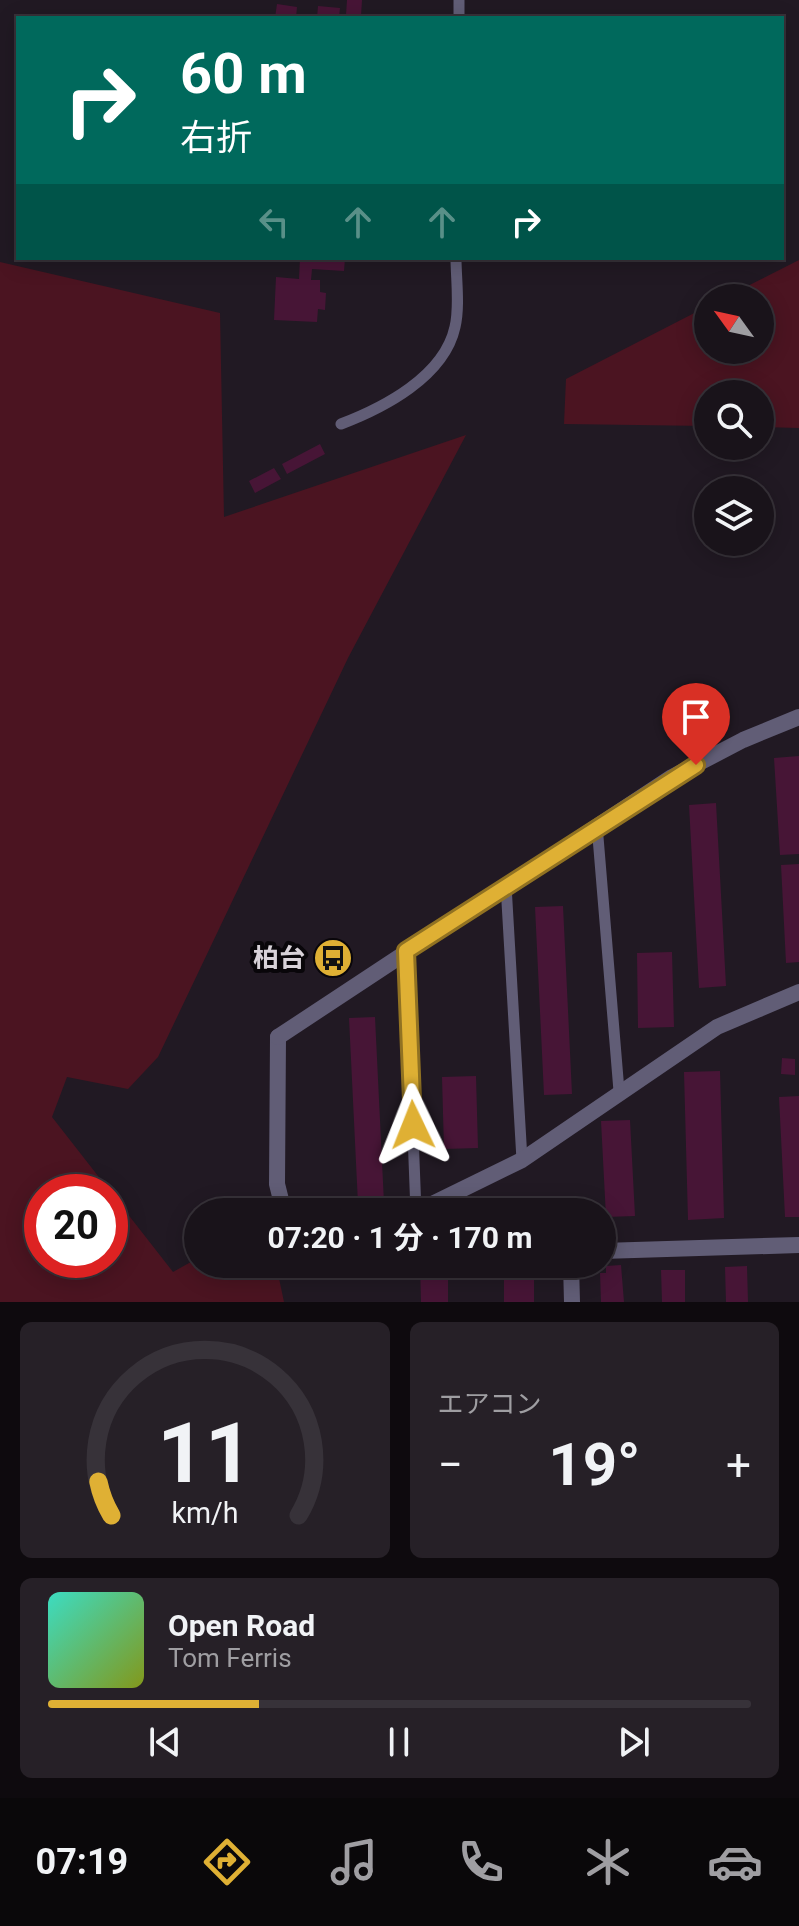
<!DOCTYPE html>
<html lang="ja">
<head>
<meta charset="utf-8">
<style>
	body { margin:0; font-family:Roboto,"Noto Sans JP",sans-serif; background:#262027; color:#f1f3f6; height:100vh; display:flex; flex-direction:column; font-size:30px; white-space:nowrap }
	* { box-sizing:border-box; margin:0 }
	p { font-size:26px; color:#9f9ea2 }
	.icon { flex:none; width:44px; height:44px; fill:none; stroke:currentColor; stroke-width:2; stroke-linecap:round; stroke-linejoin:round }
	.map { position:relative; height:1302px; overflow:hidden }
	.panel { display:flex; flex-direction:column; gap:20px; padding:20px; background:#0e0a0e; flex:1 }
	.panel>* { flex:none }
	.top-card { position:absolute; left:16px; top:16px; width:768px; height:244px; border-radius:0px; box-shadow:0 4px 20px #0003,0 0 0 2px #373239; background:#00695c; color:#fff; overflow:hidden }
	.needle { width:52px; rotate:303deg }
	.buttons { position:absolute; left:694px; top:284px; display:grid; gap:16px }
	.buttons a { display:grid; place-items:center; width:80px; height:80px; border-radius:50%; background:#19131a; box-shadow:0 4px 20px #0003,0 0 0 2px #373239; font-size:40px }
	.speed { position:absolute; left:24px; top:1174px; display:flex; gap:16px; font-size:40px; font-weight:700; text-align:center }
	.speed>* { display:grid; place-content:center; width:104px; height:104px; border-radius:50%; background:#19131a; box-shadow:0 4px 20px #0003,0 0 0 2px #373239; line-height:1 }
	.speed .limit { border:12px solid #d22; background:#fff; color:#111 }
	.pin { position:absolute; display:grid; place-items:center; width:68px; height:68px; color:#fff; margin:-82px -34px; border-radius:50% 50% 50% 0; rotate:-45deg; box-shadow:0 0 8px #0007 }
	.pin .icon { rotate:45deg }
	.me { position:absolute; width:88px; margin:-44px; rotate:358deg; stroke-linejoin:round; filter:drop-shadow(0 0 6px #0008) }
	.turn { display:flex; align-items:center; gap:28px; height:168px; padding:0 32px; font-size:36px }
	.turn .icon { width:104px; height:104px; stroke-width:2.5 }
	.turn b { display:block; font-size:56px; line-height:68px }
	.lanes { display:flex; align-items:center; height:76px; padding:0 32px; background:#0003; justify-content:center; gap:40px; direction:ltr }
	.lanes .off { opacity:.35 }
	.big { font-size:60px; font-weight:700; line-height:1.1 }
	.panel .tile { flex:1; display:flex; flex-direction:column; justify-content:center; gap:12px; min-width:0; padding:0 28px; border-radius:12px; background:#262027 }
	.panel .dial { align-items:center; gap:0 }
	.dial svg { height:208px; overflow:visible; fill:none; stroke:#373239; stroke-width:7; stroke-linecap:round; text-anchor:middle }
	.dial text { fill:#f1f3f6; stroke:none }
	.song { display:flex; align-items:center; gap:24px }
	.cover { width:96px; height:96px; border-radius:12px; background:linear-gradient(135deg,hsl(170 70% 55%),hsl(70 70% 35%)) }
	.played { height:8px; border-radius:4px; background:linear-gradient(90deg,#dfb034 30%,#373239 30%) }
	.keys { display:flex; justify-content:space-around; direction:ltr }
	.heat { display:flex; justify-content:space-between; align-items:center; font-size:44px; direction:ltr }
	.panel .tiles { flex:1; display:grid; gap:20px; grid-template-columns:1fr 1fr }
	.tile:last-child { grid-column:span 2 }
	.trip { position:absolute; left:184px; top:1198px; width:432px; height:80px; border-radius:40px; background:#19131a; box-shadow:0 4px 20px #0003,0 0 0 2px #373239; font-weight:700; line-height:80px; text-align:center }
	.tab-bar { display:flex; height:128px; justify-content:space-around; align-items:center; background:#0a080a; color:#9f9ea2 }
	.tab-bar .icon { width:56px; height:56px }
	.tab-bar .on { color:#dfb034 }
	.tab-bar b { font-size:36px; color:#f1f3f6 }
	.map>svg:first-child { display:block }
	.green { fill:#4b1421; fill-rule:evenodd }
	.building { fill:#471536 }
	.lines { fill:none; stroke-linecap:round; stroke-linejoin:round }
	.service { stroke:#615d76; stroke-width:11 }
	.minor { stroke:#615d76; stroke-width:16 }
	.tertiary { stroke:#615d76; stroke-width:16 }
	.route-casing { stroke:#917222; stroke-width:20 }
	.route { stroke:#dfb034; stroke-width:14 }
	.labels { text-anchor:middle; stroke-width:8; stroke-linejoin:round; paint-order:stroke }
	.poi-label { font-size:26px; font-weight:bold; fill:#d8d2d9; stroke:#09060a; text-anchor:end }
</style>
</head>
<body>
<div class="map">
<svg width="799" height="1302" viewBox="0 0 799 1302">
	<rect width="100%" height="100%" fill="#211923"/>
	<!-- green -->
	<path class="green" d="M799 260V428L760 427V394H708V426L564 424 566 379 708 306V350H760V298H724Z
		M0 262 220 313 224 517 466 435 348 658 158 1057 128 1089 67 1077 52 1117 173 1272 198 1258V1264H276L284 1302H0ZM42 1192H110V1260H42Z"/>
	<!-- building -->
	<path class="building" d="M347 0H362L361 16 346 15Z
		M277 4 297 7 296 18H275Z
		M318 6 340 8 339 18H317Z
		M300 258H345L344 271 312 269 311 280H320V292L326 293 325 310 318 309 317 322 274 320 276 277 299 279Z
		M320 444 325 454 287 474 282 464Z
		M274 468 281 479 255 493 249 481Z
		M799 756V854L780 855 774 758Z
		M716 803 726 986 699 988 689 805Z
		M799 864V962L786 963 781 865Z
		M563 906 572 1094 544 1095 535 907Z
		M672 952 674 1027 638 1028 637 953Z
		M375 1017 384 1203 358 1204 349 1018Z
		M782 1058 795 1059V1075L781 1074Z
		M720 1071 724 1218 688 1220 684 1072Z
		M476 1076 478 1148 444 1149 442 1077Z
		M799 1096V1217H785L779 1097Z
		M630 1120 635 1216 606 1217 601 1121Z
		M420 1264H448V1302H421Z
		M504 1264H534V1302H504Z
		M621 1265 624 1302H601L600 1273H606V1266Z
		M747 1266 748 1302H726L725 1267Z
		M661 1270H685V1302H662Z"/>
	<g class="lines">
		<!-- service -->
		<path class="service" d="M459 18V0
			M341 424C383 408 444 377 455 327 460 306 456 279 456 258
			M597 825 619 1091
			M506 885 522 1160
			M406 951 416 1212"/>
		<!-- minor -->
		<path class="minor" d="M278 1037 277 1184 284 1212
			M416 1212 522 1160 717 1027 799 992
			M602 1251 799 1245
			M571 1264 572 1302"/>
		<!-- tertiary -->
		<path class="tertiary" d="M278 1037 672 777 743 740 799 717"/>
	</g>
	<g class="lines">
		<!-- route casing -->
		<g class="route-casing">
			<path id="route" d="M413 1125 406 951 696 765"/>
		</g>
		<!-- route -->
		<use href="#route" class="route"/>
	</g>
	<!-- icons -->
	<defs>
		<g id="bus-disc" transform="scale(2)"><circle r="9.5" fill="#dfb034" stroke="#09060a"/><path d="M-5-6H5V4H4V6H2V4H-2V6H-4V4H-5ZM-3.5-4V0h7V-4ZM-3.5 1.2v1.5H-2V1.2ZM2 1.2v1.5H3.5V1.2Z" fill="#111"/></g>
	</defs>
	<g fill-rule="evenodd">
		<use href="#bus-disc" x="333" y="958"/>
	</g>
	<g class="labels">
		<!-- poi labels -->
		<g class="poi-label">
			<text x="305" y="967">柏台</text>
		</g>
	</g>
</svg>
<div class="buttons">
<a><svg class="needle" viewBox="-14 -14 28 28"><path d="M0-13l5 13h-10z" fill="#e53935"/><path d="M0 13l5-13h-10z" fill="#9f9ea2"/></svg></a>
<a><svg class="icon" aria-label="search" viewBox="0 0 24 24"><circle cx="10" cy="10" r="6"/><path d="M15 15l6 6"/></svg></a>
<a><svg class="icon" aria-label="layers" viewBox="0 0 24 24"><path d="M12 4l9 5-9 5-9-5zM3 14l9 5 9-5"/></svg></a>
</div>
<div class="speed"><div class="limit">20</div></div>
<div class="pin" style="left:696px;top:765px;background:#d93025"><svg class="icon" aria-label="arrive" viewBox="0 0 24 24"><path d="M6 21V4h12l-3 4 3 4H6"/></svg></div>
<svg class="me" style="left:413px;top:1125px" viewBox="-20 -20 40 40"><path d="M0-17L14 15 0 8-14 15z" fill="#dfb034" stroke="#fff" stroke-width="4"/></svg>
<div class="trip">07:20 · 1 分 · 170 m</div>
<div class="top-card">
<div class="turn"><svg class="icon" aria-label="right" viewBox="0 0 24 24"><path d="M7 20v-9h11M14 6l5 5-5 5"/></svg><div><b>60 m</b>右折</div></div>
<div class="lanes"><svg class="icon off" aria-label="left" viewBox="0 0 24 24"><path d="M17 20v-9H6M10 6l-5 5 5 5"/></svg><svg class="icon off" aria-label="ahead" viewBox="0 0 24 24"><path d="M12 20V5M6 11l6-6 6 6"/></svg><svg class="icon off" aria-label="ahead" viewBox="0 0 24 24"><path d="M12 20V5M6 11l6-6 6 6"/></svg><svg class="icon" aria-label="right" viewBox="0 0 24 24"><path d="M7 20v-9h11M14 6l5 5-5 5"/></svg></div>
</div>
</div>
<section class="panel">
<div class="tiles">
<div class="tile dial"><svg viewBox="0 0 100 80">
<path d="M14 69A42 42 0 1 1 86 69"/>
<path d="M14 69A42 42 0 0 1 9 56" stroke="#dfb034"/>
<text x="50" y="56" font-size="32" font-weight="700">11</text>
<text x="50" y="72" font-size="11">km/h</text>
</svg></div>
<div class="tile"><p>エアコン</p>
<div class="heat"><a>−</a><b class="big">19°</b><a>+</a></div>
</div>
<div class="tile">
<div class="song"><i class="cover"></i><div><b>Open Road</b><p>Tom Ferris</p></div></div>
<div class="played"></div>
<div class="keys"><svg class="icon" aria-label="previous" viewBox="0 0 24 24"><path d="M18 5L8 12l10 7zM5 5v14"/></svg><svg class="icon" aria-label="pause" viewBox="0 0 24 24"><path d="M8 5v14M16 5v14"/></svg><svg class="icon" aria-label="next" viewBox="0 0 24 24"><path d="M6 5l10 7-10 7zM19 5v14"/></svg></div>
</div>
</div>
</section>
<nav class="tab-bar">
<b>07:19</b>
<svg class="icon on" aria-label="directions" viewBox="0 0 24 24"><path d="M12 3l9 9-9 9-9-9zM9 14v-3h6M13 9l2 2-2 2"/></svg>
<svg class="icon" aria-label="music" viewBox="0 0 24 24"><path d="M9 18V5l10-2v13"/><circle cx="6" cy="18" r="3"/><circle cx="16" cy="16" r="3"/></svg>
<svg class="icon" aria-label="phone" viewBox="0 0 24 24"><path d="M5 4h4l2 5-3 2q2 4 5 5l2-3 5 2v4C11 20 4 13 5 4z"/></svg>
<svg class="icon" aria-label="climate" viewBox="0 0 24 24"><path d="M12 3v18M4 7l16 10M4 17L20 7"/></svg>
<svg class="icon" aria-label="car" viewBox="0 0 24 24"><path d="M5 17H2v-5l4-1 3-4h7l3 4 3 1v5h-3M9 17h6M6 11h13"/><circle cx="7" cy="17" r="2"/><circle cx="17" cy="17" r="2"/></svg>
</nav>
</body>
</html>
